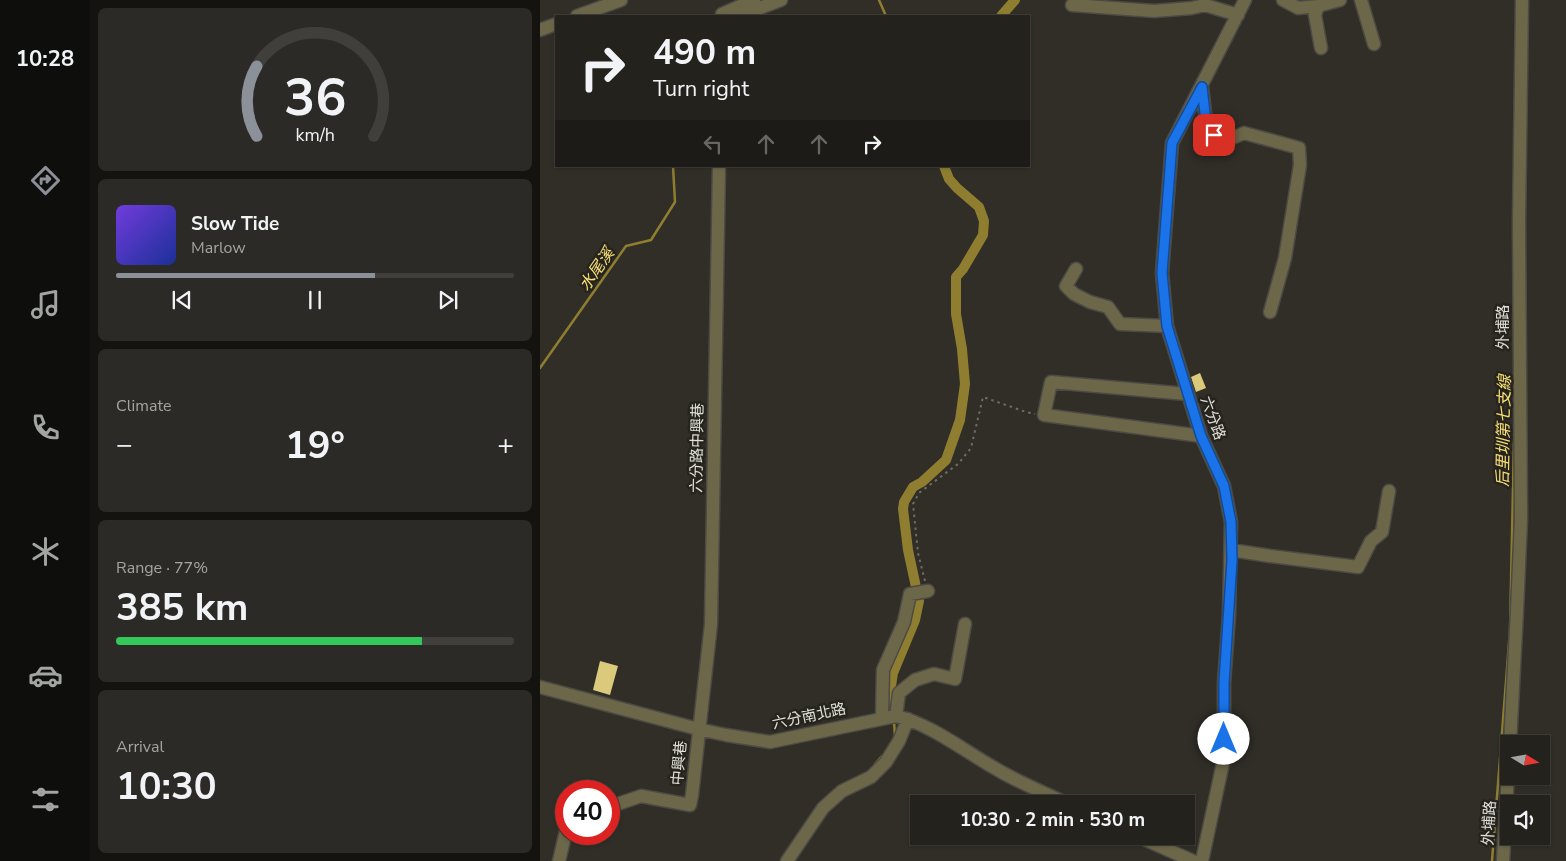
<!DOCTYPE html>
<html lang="en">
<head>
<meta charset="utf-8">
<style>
	body { margin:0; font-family:"Nunito Sans","Noto Sans TC",sans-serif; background:#2c2a26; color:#f1f3f6; height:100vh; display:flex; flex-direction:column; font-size:19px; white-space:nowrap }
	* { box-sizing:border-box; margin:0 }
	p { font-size:16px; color:#a3a4a4 }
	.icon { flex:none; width:28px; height:28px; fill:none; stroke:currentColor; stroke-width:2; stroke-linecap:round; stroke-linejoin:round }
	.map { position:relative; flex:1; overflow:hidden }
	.drawer { display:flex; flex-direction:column; gap:8px; padding:8px; background:#141310; width:450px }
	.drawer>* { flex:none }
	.hud { position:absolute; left:15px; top:15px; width:475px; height:152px; border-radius:0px; box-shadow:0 1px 4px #0004,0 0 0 1px #413f3b; background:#24221d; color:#f1f3f6; overflow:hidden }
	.needle { width:32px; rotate:101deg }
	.controls { position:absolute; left:960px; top:735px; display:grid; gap:10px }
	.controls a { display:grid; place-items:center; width:50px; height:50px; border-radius:0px; background:#24221d; box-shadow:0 1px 4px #0004,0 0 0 1px #413f3b; font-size:25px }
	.speed { position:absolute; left:15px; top:780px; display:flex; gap:10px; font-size:25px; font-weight:700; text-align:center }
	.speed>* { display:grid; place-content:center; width:65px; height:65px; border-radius:50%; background:#24221d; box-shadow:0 1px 4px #0004,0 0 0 1px #413f3b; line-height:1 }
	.speed .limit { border:8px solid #d22; background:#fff; color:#111 }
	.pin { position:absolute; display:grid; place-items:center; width:42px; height:42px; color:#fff; margin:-21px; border-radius:10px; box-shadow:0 2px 8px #0006 }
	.me { position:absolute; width:55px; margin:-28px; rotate:0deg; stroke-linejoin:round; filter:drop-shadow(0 0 4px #0008) }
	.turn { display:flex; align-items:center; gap:18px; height:105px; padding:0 15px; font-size:22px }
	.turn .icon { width:65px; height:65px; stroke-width:2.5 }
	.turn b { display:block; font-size:35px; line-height:42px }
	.lanes { display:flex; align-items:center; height:48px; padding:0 15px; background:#0003; justify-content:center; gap:25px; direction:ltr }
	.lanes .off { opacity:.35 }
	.big { font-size:38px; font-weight:700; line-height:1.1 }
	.drawer .widget { flex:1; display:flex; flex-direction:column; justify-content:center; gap:8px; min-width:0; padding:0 18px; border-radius:8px; background:#2c2a26 }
	.drawer .dial { align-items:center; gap:0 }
	.dial svg { height:130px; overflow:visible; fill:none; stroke:#413f3b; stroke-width:7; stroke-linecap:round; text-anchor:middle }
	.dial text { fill:#f1f3f6; stroke:none }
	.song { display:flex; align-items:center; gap:15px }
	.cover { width:60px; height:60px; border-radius:8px; background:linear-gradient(135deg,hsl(260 70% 55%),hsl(230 70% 35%)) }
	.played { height:5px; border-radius:2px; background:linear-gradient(90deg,#8c9099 65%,#413f3b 65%) }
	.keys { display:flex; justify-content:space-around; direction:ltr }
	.heat { display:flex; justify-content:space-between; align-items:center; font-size:28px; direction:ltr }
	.charge { height:8px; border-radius:4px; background:linear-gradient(90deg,#34c759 77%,#413f3b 0) }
	.trip { position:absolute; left:370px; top:795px; width:285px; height:50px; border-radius:0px; background:#24221d; box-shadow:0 1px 4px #0004,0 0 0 1px #413f3b; font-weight:700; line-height:50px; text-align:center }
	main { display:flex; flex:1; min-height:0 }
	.tab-bar { display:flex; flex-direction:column; width:90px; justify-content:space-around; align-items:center; background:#0e0e0c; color:#a3a4a4 }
	.tab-bar .icon { width:35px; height:35px }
	.tab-bar .active { color:#8c9099 }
	.tab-bar b { font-size:22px; color:#f1f3f6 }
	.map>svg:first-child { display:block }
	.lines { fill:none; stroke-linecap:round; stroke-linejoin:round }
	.stream { stroke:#8f7e30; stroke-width:2.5 }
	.canal { stroke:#8f7e30; stroke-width:10 }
	.building { fill:#dbca7c }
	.minor-casing { stroke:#4c4a44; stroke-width:15 }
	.path { stroke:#6e6c66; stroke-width:2; stroke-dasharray:2.5 4; stroke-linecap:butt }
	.minor { stroke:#6d6749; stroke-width:12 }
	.route-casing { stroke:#114b97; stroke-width:12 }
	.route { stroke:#1a73e8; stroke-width:9 }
	.labels { text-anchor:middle; stroke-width:5; stroke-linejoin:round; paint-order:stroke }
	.street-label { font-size:15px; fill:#e1e0db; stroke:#26241d }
	.water-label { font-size:16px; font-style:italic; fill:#f8e176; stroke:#26241d }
</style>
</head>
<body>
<main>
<nav class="tab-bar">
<b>10:28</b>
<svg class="icon active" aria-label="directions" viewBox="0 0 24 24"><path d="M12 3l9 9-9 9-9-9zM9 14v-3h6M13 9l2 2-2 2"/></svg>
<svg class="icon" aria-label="music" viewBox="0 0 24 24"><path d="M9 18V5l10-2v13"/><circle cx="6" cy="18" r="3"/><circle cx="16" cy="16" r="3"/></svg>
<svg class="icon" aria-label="phone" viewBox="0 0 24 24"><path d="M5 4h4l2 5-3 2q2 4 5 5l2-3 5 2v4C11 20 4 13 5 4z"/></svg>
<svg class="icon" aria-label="climate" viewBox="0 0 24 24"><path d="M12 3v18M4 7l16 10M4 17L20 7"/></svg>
<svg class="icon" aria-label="car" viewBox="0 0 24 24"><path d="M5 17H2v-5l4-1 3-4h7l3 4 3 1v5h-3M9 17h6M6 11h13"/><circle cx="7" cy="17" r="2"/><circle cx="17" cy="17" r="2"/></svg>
<svg class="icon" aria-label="filters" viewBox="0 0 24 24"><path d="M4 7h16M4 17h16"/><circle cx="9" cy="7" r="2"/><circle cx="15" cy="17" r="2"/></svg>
</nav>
<section class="drawer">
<div class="widget dial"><svg viewBox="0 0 100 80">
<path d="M14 69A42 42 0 1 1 86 69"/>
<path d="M14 69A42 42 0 0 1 14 26" stroke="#8c9099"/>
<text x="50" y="56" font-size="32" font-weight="700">36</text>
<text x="50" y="72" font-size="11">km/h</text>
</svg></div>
<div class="widget">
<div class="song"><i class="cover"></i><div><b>Slow Tide</b><p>Marlow</p></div></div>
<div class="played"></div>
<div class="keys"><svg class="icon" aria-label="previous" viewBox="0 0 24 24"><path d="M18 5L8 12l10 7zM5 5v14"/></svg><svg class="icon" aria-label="pause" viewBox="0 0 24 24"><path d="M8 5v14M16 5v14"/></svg><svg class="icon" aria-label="next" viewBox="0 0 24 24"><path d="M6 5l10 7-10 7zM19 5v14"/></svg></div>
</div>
<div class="widget"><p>Climate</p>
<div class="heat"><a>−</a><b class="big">19°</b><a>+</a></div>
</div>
<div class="widget"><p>Range · 77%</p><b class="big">385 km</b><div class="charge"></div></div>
<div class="widget"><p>Arrival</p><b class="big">10:30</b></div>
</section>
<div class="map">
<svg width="1026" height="861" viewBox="0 0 1026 861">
	<rect width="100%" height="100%" fill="#302e27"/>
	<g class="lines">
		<!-- stream -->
		<path class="stream" d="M339 0 346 16
			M0 368 86 246 111 240 135 202 133 166
			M354 721 355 737
			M335 764 343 755
			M952 861 970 630 974 441"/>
		<!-- canal -->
		<path class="canal" d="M461 16 475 0
			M353 707 351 686 353 673 375 620 379 601 368 550 363 509 364 502 373 487 382 482 406 460 420 420 425 384 422 349 416 314V277L423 269 443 235 444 221 439 207 417 188 409 179 404 166"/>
	</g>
	<!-- building -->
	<path class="building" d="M660 373 666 388 656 392 651 377Z
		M60 661 78 666 70 695 53 690Z"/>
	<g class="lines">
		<!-- minor casing -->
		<g class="minor-casing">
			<path id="minor" d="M743 0 758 8 778 6 800 0
				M821 0 834 44
				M532 5 614 11 652 8 665 5 698 15
				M778 6 775 15 781 48
				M182 14 214 0
				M37 16 81 0
				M199 16 241 0
				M0 30 16 24
				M662 87 666 122 674 135 695 137 704 133 759 148 760 165 745 258 730 312
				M536 269 526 286 534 294 550 302 568 307 580 324 627 326
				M647 394 511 382 504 415 661 436
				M691 550 730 556 818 567 831 541 842 532 849 491
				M0 687 158 729 186 735 230 742 356 716C391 724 427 753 458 770 480 783 505 793 528 804
				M356 716 359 693 375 680 394 674 415 679 425 624
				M342 717 343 670 364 622 370 594 388 591
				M970 744 977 610 981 519 979 222 982 0
				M69 807 101 796 150 805 152 795 171 624 179 166
				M597 836 653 861
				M19 861 26 831
				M247 861 283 808 302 791 331 777 346 762 359 741 368 719
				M662 861 684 758V683L689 615 691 522 684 486 661 436 627 326 622 273 632 143 705 0
				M963 861 969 757"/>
		</g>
		<!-- path -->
		<path class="path" d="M385 581 378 553 373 504 379 493 418 464 431 448 443 397 486 412 495 414"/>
		<!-- minor -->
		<use href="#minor" class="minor"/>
	</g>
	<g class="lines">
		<!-- route casing -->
		<g class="route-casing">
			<path id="route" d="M674 135 666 122 662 87 632 143 622 273 627 326 661 436 684 486 691 522 692 560 684 683V739"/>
		</g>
		<!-- route -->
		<use href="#route" class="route"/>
	</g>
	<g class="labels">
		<!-- street labels -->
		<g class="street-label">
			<text transform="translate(963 327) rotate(-90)" y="5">外埔路</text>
			<text transform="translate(673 418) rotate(70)" y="5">六分路</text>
			<text transform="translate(157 448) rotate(-89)" y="5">六分路中興巷</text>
			<text transform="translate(269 716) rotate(-12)" y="5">六分南北路</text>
			<text transform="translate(139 763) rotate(-85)" y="5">中興巷</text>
			<text transform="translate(949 823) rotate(-87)" y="5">外埔路</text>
		</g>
		<!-- water labels -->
		<g class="water-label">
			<text transform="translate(56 269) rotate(-55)" y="6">水尾溪</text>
			<text transform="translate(963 431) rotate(-89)" y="6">后里圳第七支線</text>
		</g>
	</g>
</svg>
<div class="controls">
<a><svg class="needle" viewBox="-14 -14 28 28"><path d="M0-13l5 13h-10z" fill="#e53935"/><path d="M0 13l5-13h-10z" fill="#a3a4a4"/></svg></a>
<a><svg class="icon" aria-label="sound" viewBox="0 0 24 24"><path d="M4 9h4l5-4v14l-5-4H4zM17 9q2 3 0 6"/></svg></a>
</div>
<div class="speed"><div class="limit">40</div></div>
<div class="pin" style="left:674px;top:135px;background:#d93025"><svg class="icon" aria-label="arrive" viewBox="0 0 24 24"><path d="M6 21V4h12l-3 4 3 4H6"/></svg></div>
<svg class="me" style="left:684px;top:739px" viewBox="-20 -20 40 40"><circle r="19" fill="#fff"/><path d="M0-13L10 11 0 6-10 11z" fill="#1a73e8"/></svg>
<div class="trip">10:30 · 2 min · 530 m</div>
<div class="hud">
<div class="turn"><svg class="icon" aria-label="right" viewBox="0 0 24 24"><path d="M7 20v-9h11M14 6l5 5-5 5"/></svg><div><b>490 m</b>Turn right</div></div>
<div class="lanes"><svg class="icon off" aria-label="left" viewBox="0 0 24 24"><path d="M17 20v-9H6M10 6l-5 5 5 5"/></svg><svg class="icon off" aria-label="ahead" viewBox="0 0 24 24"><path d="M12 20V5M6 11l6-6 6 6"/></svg><svg class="icon off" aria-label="ahead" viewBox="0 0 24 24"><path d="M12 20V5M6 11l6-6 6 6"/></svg><svg class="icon" aria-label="right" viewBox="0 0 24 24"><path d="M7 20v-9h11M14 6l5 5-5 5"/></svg></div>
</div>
</div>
</main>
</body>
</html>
